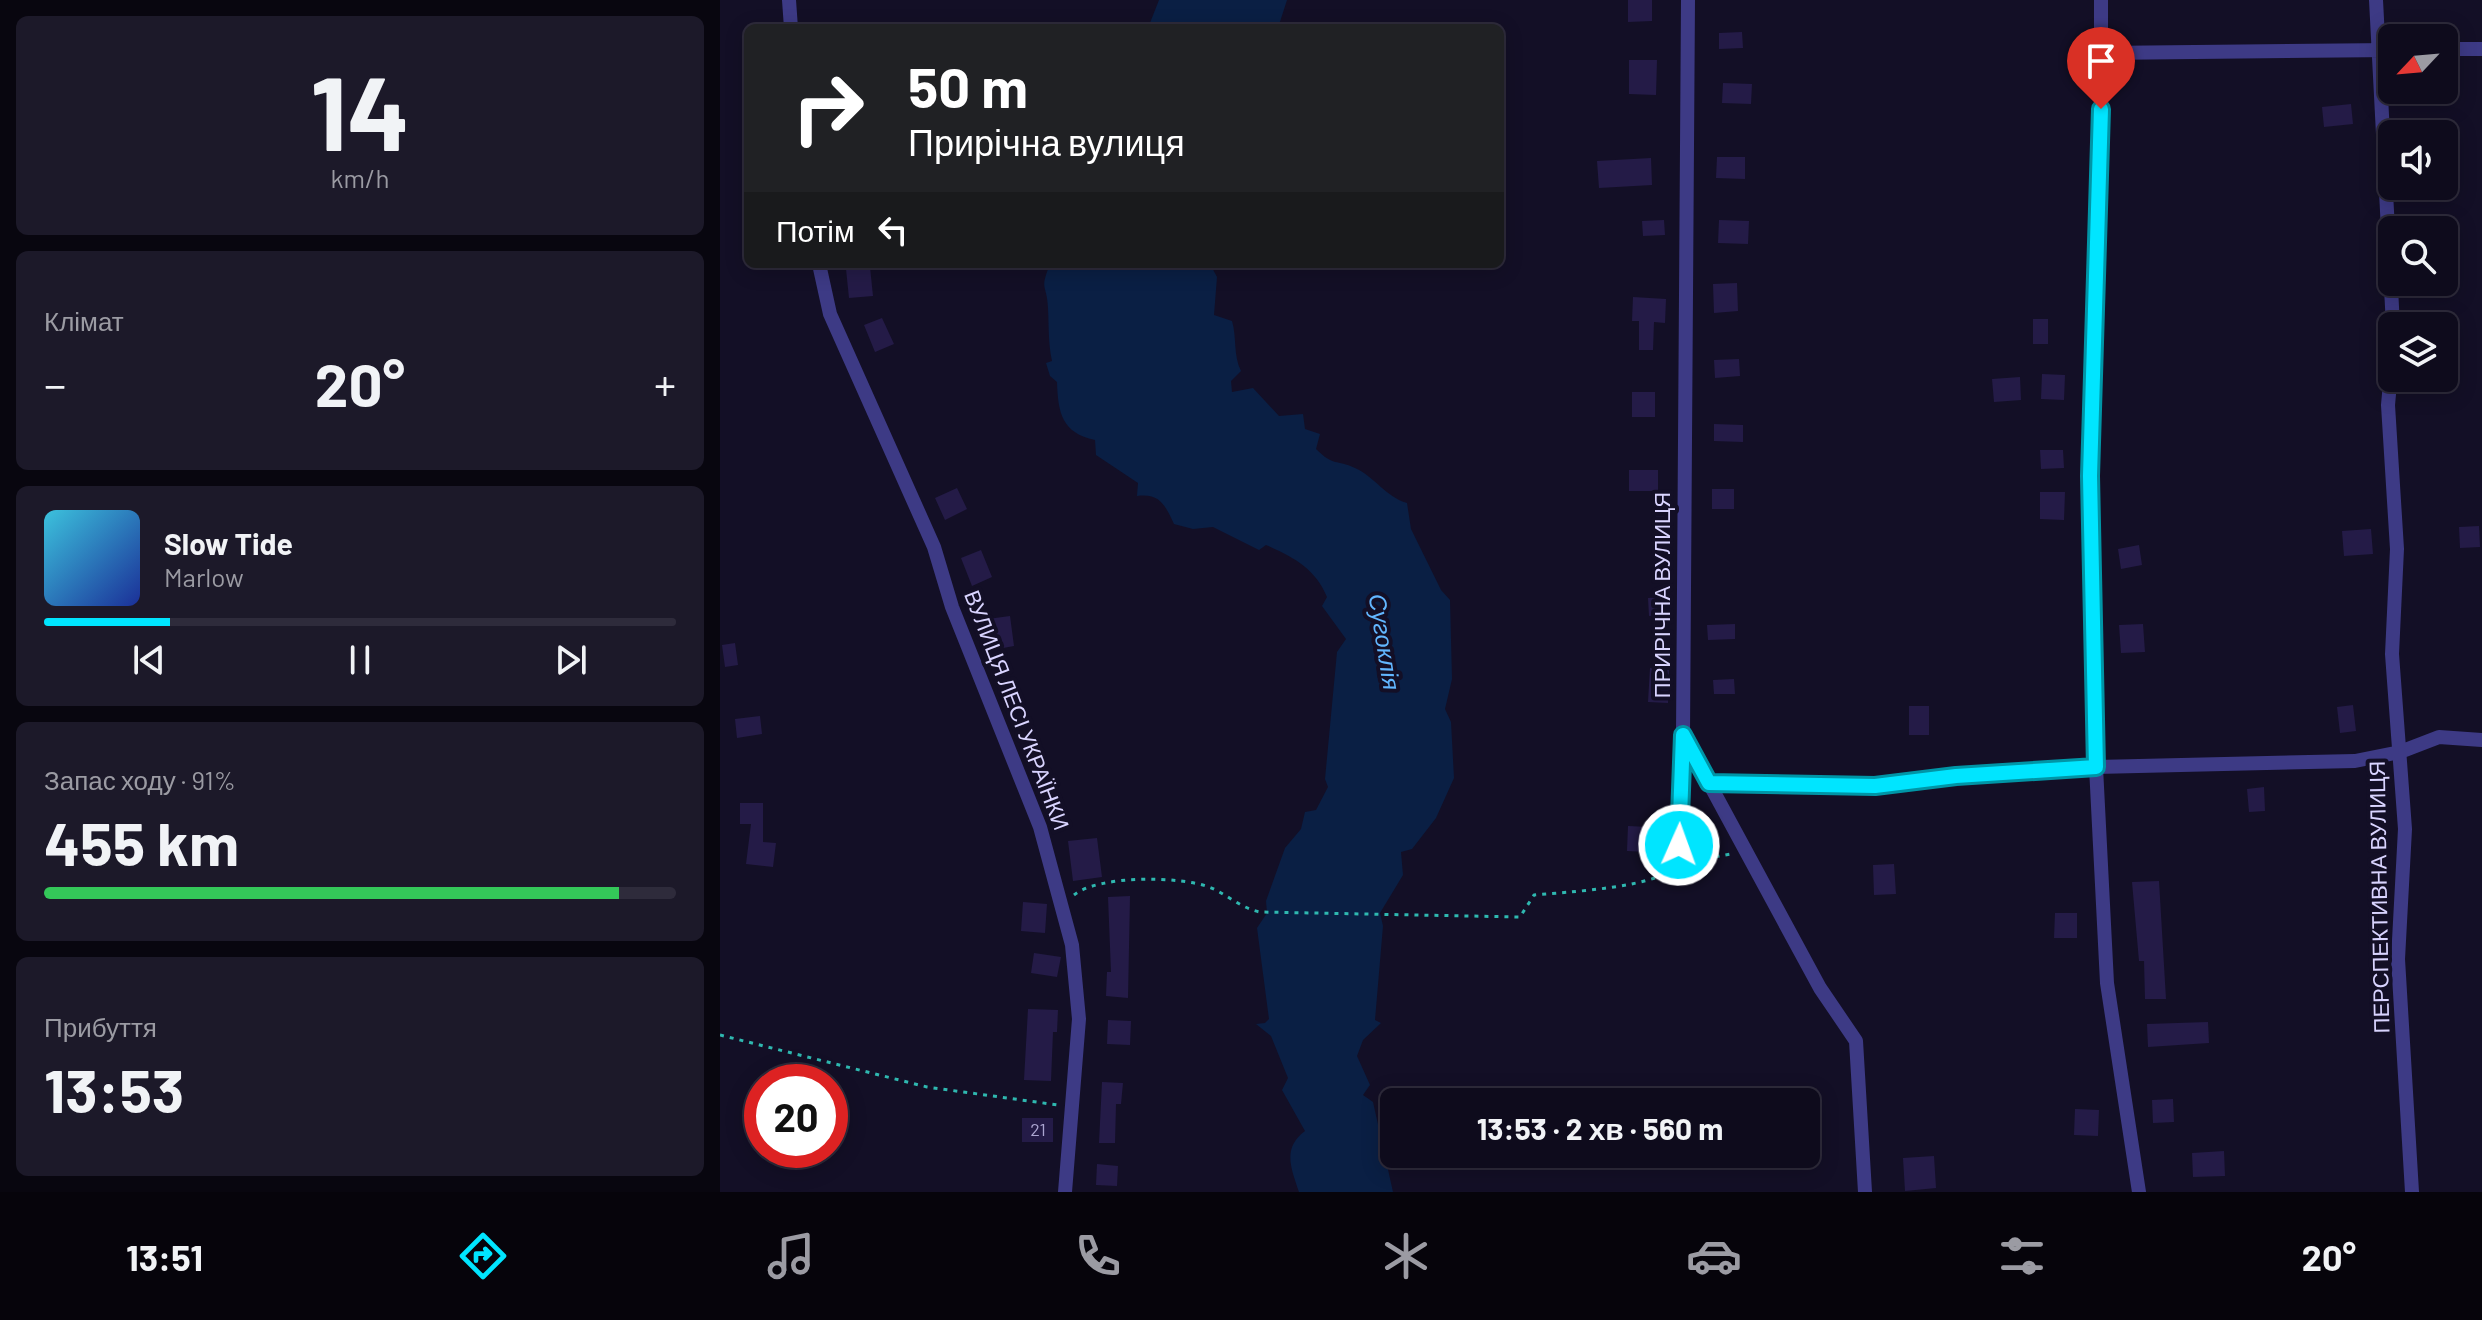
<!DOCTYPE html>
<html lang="uk">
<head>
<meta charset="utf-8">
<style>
	body { margin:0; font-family:Barlow,sans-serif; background:#1c1929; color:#f1f3f6; height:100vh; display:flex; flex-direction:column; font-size:30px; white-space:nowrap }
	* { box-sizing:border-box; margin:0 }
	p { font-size:26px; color:#9b9ba3 }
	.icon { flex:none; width:44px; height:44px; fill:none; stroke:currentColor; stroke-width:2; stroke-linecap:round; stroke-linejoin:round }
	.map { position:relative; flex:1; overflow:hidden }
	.side { display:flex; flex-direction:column; gap:16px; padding:16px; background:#08060f; width:720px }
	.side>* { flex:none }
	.top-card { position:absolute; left:24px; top:24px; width:760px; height:244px; border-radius:12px; box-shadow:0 4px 20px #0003,0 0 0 2px #2e2b3b; background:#202124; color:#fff; overflow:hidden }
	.needle { width:52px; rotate:244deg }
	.fabs { position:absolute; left:1658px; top:24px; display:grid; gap:16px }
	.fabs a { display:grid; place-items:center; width:80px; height:80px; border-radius:12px; background:#0e0b1c; box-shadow:0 4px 20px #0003,0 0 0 2px #2e2b3b; font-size:40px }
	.speed { position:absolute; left:24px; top:1064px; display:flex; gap:16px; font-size:40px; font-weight:700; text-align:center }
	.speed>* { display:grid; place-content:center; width:104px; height:104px; border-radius:50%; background:#0e0b1c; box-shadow:0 4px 20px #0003,0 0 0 2px #2e2b3b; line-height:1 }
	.speed .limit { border:12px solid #d22; background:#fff; color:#111 }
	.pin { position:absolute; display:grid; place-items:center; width:68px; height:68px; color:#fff; margin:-82px -34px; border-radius:50% 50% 50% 0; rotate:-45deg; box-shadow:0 0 8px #0007 }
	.pin .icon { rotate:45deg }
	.me { position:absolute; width:88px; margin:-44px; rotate:2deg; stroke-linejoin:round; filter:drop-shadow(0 0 6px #0008) }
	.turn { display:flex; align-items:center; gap:28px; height:168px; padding:0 32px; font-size:36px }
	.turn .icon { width:104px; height:104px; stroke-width:2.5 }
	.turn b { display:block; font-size:56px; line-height:68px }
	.then { display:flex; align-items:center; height:76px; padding:0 32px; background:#0003; gap:16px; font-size:30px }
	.big { font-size:60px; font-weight:700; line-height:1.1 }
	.side .widget { flex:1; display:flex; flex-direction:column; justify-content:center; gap:12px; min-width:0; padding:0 28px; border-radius:12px; background:#1c1929 }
	.side .dial { align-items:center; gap:0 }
	.dial b { font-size:104px; line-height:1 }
	.song { display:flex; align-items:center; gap:24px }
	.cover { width:96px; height:96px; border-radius:12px; background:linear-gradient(135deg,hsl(190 70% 55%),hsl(230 70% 35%)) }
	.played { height:8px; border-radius:4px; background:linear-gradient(90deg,#00e5ff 20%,#2e2b3b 20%) }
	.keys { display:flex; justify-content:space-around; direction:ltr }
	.heat { display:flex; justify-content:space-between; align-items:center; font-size:44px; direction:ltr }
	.charge { height:12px; border-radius:6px; background:linear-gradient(90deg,#34c759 91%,#2e2b3b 0) }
	.trip { position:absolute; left:660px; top:1088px; width:440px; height:80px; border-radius:12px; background:#0e0b1c; box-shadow:0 4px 20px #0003,0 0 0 2px #2e2b3b; font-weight:700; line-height:80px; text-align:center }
	.menu { display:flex; height:128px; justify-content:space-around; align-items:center; background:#06040b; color:#9b9ba3 }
	.menu .icon { width:56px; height:56px }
	.menu .selected { color:#00e5ff }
	.menu b { font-size:36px; color:#f1f3f6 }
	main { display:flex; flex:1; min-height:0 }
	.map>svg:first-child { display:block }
	.water { fill:#0a1f44 }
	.building { fill:#241b47 }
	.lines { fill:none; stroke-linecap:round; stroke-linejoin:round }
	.path { stroke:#2fb8b0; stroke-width:3; stroke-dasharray:4 6; stroke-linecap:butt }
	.service { stroke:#3d3a85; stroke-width:7 }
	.minor { stroke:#3d3a85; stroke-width:14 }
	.route-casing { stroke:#0095a6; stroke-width:20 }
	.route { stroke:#00e5ff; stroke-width:14 }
	.labels { text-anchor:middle; stroke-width:8; stroke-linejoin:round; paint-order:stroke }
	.number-label { font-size:18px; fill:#aca6d1 }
	.street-label { font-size:22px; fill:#d9d4ff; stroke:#130f26 }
	.water-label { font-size:24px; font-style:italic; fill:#62b6ff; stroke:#130f26 }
</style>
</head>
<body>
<main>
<section class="side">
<div class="widget dial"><b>14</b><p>km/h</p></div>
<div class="widget"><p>Клімат</p>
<div class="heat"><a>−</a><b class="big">20°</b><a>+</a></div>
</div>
<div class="widget">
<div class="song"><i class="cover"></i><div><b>Slow Tide</b><p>Marlow</p></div></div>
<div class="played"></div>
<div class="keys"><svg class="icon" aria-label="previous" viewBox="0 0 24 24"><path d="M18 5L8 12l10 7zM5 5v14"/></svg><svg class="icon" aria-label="pause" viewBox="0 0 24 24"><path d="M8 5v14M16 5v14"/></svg><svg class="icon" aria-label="next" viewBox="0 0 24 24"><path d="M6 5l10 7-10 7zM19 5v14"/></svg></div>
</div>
<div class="widget"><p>Запас ходу · 91%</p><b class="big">455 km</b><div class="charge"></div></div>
<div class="widget"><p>Прибуття</p><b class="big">13:53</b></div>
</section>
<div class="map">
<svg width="1762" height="1192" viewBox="0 0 1762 1192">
	<rect width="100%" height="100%" fill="#130f26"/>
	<!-- water -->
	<path class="water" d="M439 0H567L558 28H428Z
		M330 264H490L497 277 494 315 512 321C517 338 513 355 521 371L511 381 512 392 533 388 559 416 583 414 585 429 600 434 596 449C614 467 616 459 635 468 655 477 666 497 687 503L691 529 721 590 730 600 732 679 725 709 731 722 734 778 716 818 692 849 681 852 683 875 660 913 663 926 655 1020 661 1023 643 1040 637 1056 650 1085 643 1095 653 1102 673 1192H579C571 1168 562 1148 585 1131L562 1090 568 1078 551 1036 536 1024 545 1023 549 1019 537 928 547 913 546 901 565 848 581 829 585 812 596 810 608 787 605 779 617 652 626 639 602 606 607 597C595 568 573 557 546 545L539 550 493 527 473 529 454 524C445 505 440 493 417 496L418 483 376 455 375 440C342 433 338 413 337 382L330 376 326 363 332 361C328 342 329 326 328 308 327 283 319 292 330 264Z"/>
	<!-- building -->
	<path class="building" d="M908 0H932V21L908 22Z
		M1022 32 1023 48 999 49V33Z
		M909 60H937L936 95 909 94Z
		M1003 83 1032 84 1031 104 1002 103Z
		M1631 104 1633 124 1604 127 1602 107Z
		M997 157H1025V179L996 178Z
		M931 158 932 185 879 188 877 161Z
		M944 220 945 235 923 236 922 221Z
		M999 220 1029 221 1028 244 998 243Z
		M150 267 153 296 129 298 126 269Z
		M1017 283 1018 311 994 313 993 284Z
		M913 297 946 299 945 323 934 322 933 350H919V321H912Z
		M162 318 174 344 155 352 144 325Z
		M1313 319H1328V344H1313Z
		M1019 359 1020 376 995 378 994 360Z
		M1322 374 1345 375 1344 400 1321 399Z
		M1300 377 1301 400 1274 402 1272 379Z
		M912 392H935V417H912Z
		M994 424 1023 425V442L994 441Z
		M1320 450H1343L1344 468 1321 469Z
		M909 470H938V491H909Z
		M237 488 247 509 225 520 215 498Z
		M992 489H1014V509H992Z
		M1320 492H1345L1344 520 1320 519Z
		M936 504H951V533H936Z
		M1759 526 1760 547 1740 548 1739 527Z
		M1651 529 1653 554 1624 556 1622 531Z
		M1419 545 1422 565 1401 569 1398 549Z
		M261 550 272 577 252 586 241 558Z
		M944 597 945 615 929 616 928 598Z
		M290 616 294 646 272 650 268 619Z
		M1015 624V639L988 640 987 625Z
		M1423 624 1425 652 1401 653 1399 625Z
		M15 643 18 665 5 667 2 645Z
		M930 668 949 669 948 703 928 702Z
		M1014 679 1015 694H994L993 680Z
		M1633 705 1636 731 1620 733 1617 707Z
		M1189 706H1209V735H1189Z
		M40 716 42 734 17 738 15 719Z
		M1544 787 1545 811 1529 812 1527 789Z
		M20 803H43V842L56 843 53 867 26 864 31 824H20Z
		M908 826 929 827 928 852 907 851Z
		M377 838 382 877 353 881 348 841Z
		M1174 864 1176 894 1154 895 1153 865Z
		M1439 881 1446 999H1425L1424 961H1419L1412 882Z
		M410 896 408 998 386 996 387 972H391L388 897Z
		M303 902 327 904 325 933 301 931Z
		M1335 913H1357V938H1334Z
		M314 953 341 957 337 977 311 973Z
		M308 1009 338 1010 337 1032H333L331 1081 304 1080Z
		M388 1020 411 1021 410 1045 387 1044Z
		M1488 1022 1489 1043 1428 1047 1427 1024Z
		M382 1082 403 1083 401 1104H396L395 1143H379Z
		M1453 1099 1454 1122 1433 1123 1432 1100Z
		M1355 1109 1379 1110 1378 1136 1354 1135Z
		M302 1118H333V1142H302Z
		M1504 1151 1505 1176 1473 1177 1472 1153Z
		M1214 1156 1216 1188 1185 1191 1183 1158Z
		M377 1164 398 1166 397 1186 376 1185Z"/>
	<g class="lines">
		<!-- path -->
		<path class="path" d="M354 895C378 875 460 876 489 887 507 894 520 908 540 912L800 917 814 895C843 892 945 888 959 863L1011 854
			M0 1035 207 1087 338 1105"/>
		<!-- service -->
		<path class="service" d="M959 845 963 741"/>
		<!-- minor -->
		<path class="minor" d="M69 0 71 28
			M968 0 963 735 1100 988 1136 1041 1145 1192
			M1381 0V137L1370 476 1376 767 1387 983 1419 1192
			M1656 0 1673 326
			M1724 49H1762
			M1381 53 1672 50
			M99 264 110 314 214 547 232 607 320 827 352 945 359 1019 345 1192
			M1672 361 1668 405 1677 549 1672 654 1685 829 1678 959 1692 1192
			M989 783 1155 786 1236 776 1376 767 1635 761 1680 752 1719 737 1762 740"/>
	</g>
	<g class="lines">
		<!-- route casing -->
		<g class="route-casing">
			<path id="route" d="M959 845 963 735 989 783 1155 786 1236 776 1376 767 1370 476 1381 109"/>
		</g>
		<!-- route -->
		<use href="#route" class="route"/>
	</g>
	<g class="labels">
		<!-- number labels -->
		<g class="number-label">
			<text x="318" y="1136">21</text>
		</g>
		<!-- street labels -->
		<g class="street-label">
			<text transform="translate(942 595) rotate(-90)" y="8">ПРИРІЧНА ВУЛИЦЯ</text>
			<text transform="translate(297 710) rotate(69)" y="8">ВУЛИЦЯ ЛЕСІ УКРАЇНКИ</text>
			<text transform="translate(1659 897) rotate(-91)" y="8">ПЕРСПЕКТИВНА ВУЛИЦЯ</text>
		</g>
		<!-- water labels -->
		<g class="water-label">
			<text transform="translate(664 642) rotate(81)" y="8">Сугоклія</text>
		</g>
	</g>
</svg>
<div class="fabs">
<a><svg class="needle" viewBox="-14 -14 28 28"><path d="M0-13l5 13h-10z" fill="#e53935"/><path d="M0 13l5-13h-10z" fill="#9b9ba3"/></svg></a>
<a><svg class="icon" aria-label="sound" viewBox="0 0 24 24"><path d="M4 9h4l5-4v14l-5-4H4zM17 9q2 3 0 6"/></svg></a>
<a><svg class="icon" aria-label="search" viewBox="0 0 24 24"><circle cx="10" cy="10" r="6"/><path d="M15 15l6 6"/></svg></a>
<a><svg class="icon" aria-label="layers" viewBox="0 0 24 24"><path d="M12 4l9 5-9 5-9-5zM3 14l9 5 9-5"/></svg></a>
</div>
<div class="speed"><div class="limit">20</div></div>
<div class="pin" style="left:1381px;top:109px;background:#d93025"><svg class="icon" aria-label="arrive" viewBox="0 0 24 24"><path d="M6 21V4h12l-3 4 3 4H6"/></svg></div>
<svg class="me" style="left:959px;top:845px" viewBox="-20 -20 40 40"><circle r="17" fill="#00e5ff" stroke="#fff" stroke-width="3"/><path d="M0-11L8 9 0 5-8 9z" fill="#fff"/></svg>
<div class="trip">13:53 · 2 хв · 560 m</div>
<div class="top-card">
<div class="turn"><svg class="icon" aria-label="right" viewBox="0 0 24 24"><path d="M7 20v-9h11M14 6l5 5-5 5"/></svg><div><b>50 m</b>Прирічна вулиця</div></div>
<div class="then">Потім<svg class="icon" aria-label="left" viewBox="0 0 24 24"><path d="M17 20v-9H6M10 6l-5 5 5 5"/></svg></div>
</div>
</div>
</main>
<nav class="menu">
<b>13:51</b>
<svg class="icon selected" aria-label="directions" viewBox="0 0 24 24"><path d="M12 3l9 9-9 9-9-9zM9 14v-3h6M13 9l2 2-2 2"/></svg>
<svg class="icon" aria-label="music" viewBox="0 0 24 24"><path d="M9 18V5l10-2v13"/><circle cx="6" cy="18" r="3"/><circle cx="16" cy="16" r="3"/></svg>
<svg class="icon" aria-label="phone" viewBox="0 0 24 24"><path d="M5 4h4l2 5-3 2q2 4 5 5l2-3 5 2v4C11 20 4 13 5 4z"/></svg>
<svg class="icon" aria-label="climate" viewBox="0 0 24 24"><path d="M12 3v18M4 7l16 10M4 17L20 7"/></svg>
<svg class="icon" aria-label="car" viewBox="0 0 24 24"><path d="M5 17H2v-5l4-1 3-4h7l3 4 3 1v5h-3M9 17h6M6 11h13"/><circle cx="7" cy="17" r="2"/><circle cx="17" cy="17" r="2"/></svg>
<svg class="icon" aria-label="filters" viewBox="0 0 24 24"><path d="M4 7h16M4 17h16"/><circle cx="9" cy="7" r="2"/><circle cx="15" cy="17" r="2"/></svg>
<b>20°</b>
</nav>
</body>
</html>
